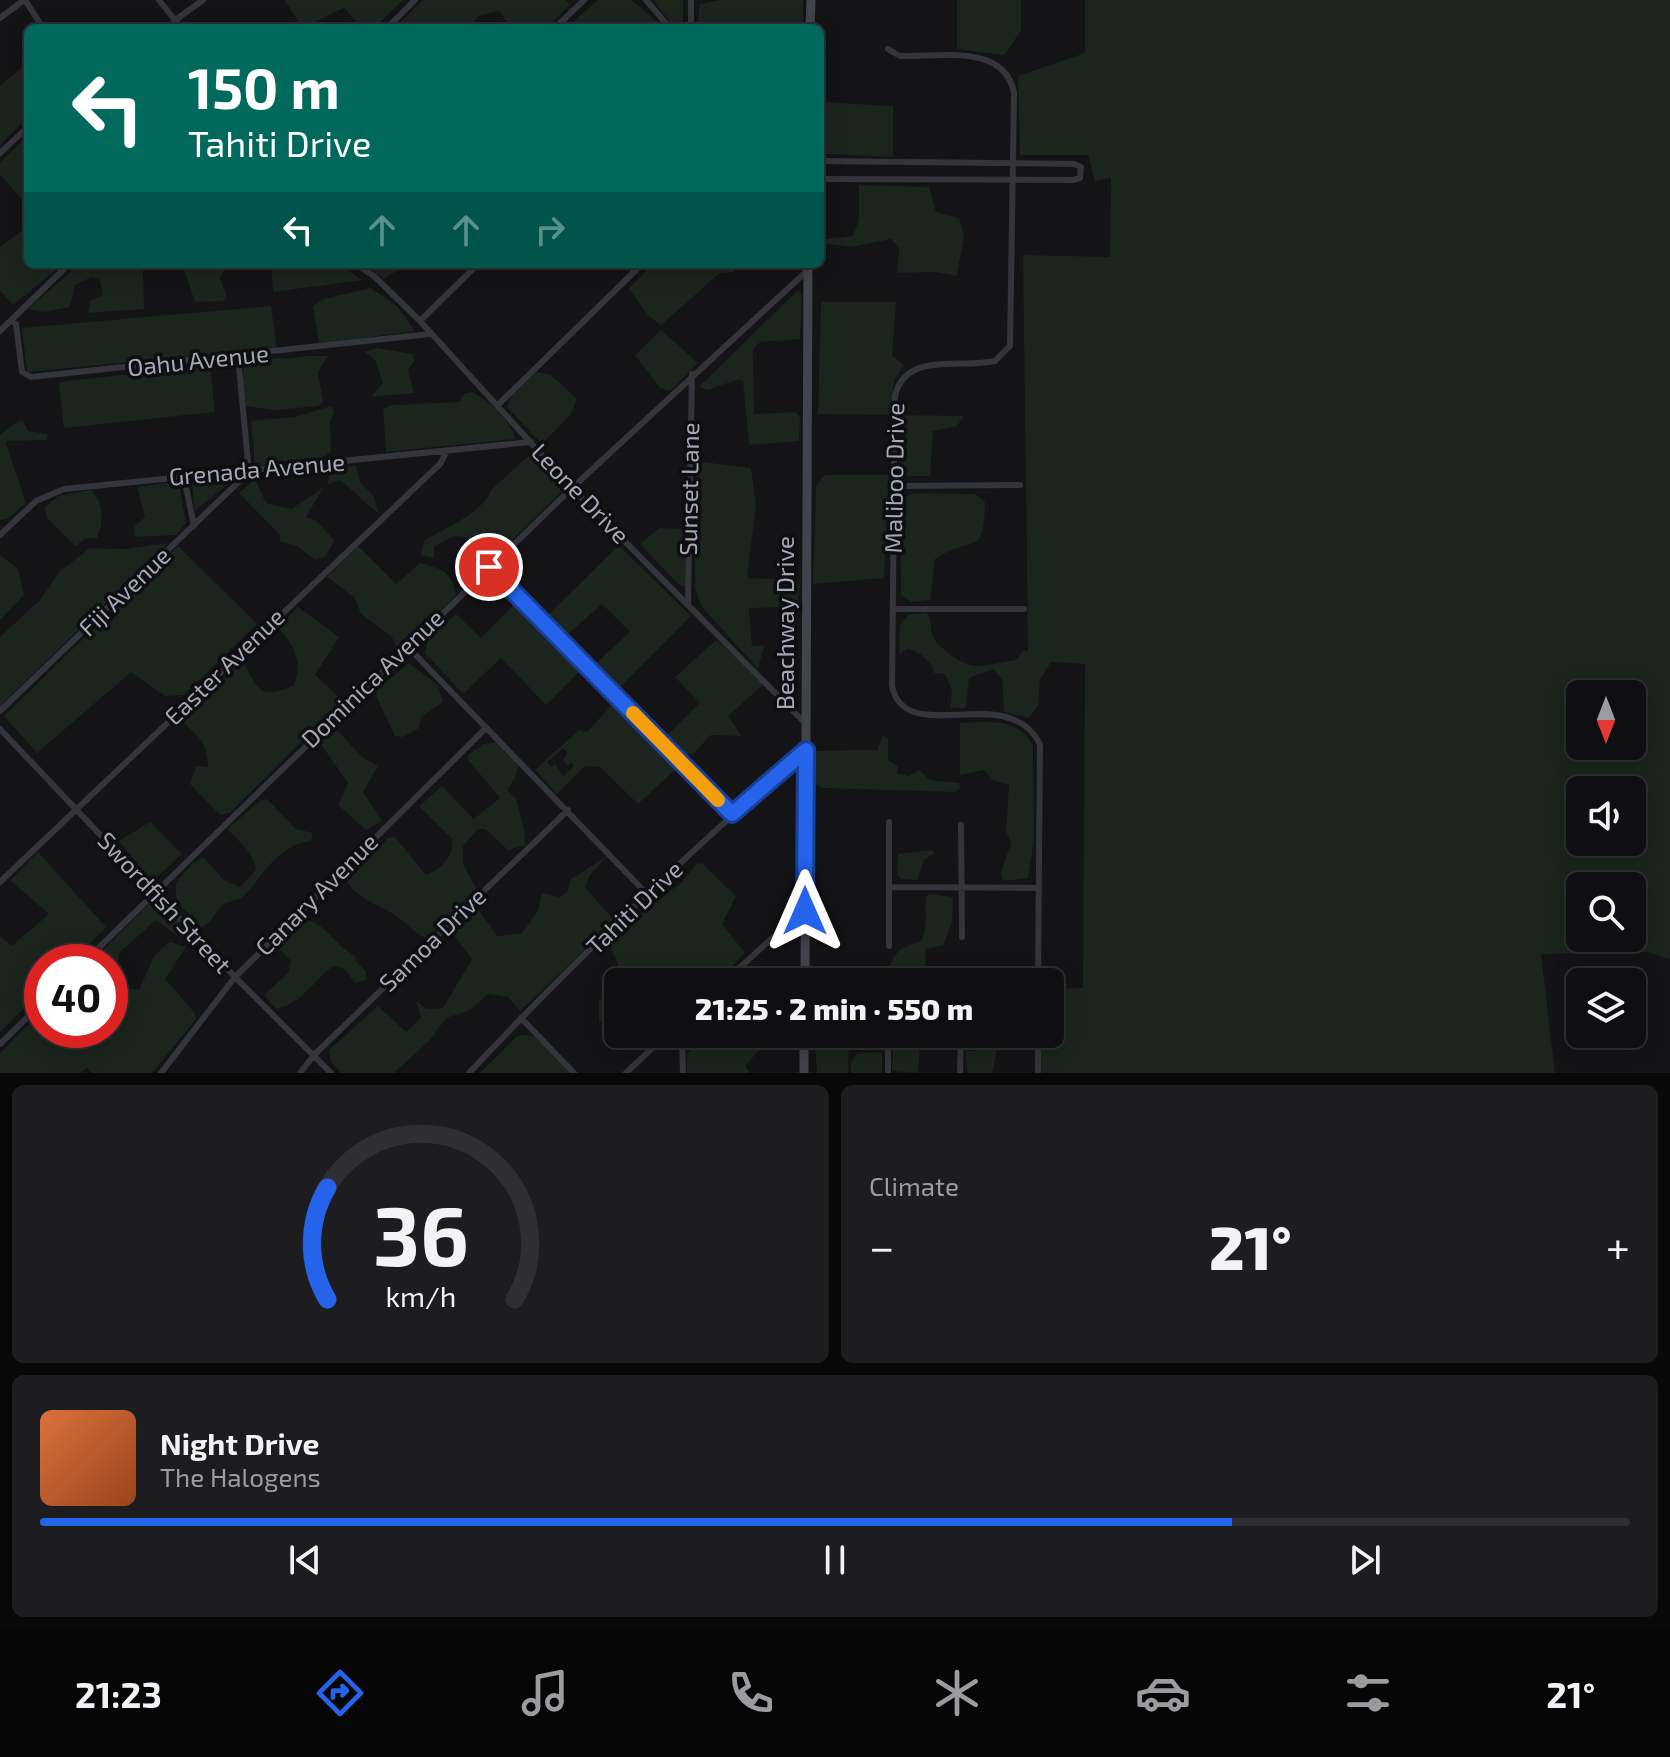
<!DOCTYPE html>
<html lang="en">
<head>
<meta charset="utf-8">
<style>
	body { margin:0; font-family:"Exo 2",sans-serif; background:#1d1c1e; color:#f1f3f6; height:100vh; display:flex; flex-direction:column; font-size:30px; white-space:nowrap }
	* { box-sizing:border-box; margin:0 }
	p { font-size:26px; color:#9b9c9f }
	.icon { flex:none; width:44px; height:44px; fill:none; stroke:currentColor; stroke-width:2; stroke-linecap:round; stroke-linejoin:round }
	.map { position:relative; height:1073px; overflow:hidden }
	.panel { display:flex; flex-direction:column; gap:12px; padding:12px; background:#080809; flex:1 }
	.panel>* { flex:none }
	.hud { position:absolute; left:24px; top:24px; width:800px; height:244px; border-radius:12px; box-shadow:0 4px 20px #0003,0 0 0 2px #2f2e30; background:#00695c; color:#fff; overflow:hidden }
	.needle { width:52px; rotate:180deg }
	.buttons { position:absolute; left:1566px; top:680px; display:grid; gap:16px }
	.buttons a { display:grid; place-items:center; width:80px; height:80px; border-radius:12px; background:#0f0e10; box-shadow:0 4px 20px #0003,0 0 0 2px #2f2e30; font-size:40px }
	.speed { position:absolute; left:24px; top:944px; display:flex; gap:16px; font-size:40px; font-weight:700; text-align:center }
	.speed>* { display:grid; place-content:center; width:104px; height:104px; border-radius:50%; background:#0f0e10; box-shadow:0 4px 20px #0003,0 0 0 2px #2f2e30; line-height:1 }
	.speed .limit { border:12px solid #d22; background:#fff; color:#111 }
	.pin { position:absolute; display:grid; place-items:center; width:68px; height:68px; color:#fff; margin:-34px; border:4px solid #fff; border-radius:50%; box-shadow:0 2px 8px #0007 }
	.me { position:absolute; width:88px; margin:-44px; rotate:0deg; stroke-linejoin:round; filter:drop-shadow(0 0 6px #0008) }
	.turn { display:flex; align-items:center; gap:28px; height:168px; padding:0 32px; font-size:36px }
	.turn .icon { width:104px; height:104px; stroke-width:2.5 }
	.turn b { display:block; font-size:56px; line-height:68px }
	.lanes { display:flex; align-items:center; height:76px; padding:0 32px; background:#0003; justify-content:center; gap:40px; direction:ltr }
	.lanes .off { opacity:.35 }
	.big { font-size:60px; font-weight:800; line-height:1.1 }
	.panel .card { flex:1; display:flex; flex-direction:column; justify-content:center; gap:12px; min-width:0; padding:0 28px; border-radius:12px; background:#1d1c1e }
	.panel .dial { align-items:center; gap:0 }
	.dial svg { height:208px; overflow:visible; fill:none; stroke:#2f2e30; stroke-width:7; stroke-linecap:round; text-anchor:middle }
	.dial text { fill:#f1f3f6; stroke:none }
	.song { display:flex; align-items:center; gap:24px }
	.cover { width:96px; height:96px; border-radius:12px; background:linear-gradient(135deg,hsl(20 70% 55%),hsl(20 70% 35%)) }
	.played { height:8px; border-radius:4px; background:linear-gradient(90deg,#2563eb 75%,#2f2e30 75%) }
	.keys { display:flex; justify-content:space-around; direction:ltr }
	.heat { display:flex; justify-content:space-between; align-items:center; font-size:44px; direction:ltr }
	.panel .tiles { flex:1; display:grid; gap:12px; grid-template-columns:1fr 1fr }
	.card:last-child { grid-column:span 2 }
	.trip { position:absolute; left:604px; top:968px; width:460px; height:80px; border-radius:12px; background:#0f0e10; box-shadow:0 4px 20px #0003,0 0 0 2px #2f2e30; font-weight:800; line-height:80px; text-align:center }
	.tab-bar { display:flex; height:128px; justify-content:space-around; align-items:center; background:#060606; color:#9b9c9f }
	.tab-bar .icon { width:56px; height:56px }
	.tab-bar .current { color:#2563eb }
	.tab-bar b { font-size:36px; color:#f1f3f6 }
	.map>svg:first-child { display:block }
	.green { fill:#1b241d; fill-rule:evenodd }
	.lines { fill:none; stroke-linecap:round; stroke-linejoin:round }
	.street { stroke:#34353b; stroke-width:6 }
	.secondary { stroke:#42444b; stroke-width:9 }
	.route-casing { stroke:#184099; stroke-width:20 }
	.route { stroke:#2563eb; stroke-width:14 }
	.slow { stroke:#f59e0b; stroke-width:14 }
	.labels { text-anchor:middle; stroke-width:7; stroke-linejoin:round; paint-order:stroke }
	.street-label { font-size:24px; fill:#a4a9b7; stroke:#0f0e10 }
</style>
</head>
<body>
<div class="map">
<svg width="1670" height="1073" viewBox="0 0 1670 1073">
	<rect width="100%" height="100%" fill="#141315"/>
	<!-- green -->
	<path class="green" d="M285 0H403L374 28H362L344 8 302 28Z
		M423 0H566L570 5 546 28H511L499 11 479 16 469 28H395Z
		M598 0H631L665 28H566Z
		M653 0H683V28H675Z
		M721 0H803V28H697L700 4Z
		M957 0H1021V30L1005 55 957 49Z
		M1085 0H1670V959L1648 952 1541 954 1555 1073H1036L1037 1034H1050V989L1083 988 1085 664 1051 662 1040 680 1038 706 1029 718 1004 712 1002 679 993 669 969 678 966 708H950L952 690 945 674 934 673C932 662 920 651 908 649L899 654 900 626 908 615 926 613C934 621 929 628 933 637 936 643 941 647 946 651 975 675 985 664 1016 660L1023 651H1028L1023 255 1110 257 1111 178 1095 181 1088 155H1020L1018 76 1085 53ZM1580 694H1632V746H1580ZM1580 790H1632V842H1580ZM1580 886H1632V938H1580Z
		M28 62V117L0 145V86Z
		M820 102 893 106V157L826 154 820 148Z
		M28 134V206L0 175V163Z
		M859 185 929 187 936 212 959 218 964 235 957 276 936 272 897 273 899 248 891 239 851 247 822 243 827 239 853 236 859 220Z
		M28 226V264H63L13 305 0 291V247Z
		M79 264H143L144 309 88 313 90 301 103 295 100 280 92 277 75 285 70 307 45 312 28 309Z
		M182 264H227L220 278 226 295 224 301 195 302Z
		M271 264H338L363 280 273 292Z
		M364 264H408L384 279Z
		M653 264H731L735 272 720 273 661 325 648 316 629 288Z
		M371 288 398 307 415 331 319 344 313 306 324 299Z
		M798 290 802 296 800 339 760 342 753 350 754 414 795 412 800 417 799 441 749 445 743 381 739 379 707 390 699 387Z
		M821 302H896L892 356 904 365 894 380 890 415 818 414Z
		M271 306 277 348 27 372 22 328Z
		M661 330 698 363 670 391 660 388 635 355Z
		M376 348 412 354 415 360 408 370 414 393 371 397 383 383 375 360 365 352Z
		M305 356H328L318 372 323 402 318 406 277 410 244 406 243 364C255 357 289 360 305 356Z
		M210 365 215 412 64 428 59 382Z
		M537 372 551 375 577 399 571 414 542 444 507 407 512 396Z
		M472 392C486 398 514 424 515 439L386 452 383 409 392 405 459 402 465 393Z
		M331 406 334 411 330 423 331 452 321 458 255 466 251 421 295 417Z
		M900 415 964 416 957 426 933 431 930 476H900Z
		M23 420 28 431 48 434 47 440 5 441 26 503 7 519 0 520V435L18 421Z
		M533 452 564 483 563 490 497 555C468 545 467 523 434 547V558L421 555 424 540C442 531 486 510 491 490Z
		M695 461 751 468 756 505 747 578 796 580 800 584 798 600 789 607 749 608 752 646H764L758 669 702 607 695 589Z
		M356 465 360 482 374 496 378 513 340 480 327 485 331 471Z
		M825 475H889L884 578 813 584 816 485Z
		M226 479 229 483 195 511 192 486 196 482Z
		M255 479 266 503 291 509 323 488 306 517 317 521 334 540 326 556 315 560 297 546 280 541V535L239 493Z
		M173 482 180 489 186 523 176 535 135 537 134 527 145 517 137 487Z
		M91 490C104 502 104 523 97 538L85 539 75 546 48 519 44 508 58 496Z
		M915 493 975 494 985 502C984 558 975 534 935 559L930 600 911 602 901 595V502L904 497Z
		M659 528 685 529 687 587 679 585 640 544Z
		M168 543 0 706V637L41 599 59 572 90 548 125 549Z
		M619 545 691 616 618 689 595 664 630 632 602 604 567 635 548 615Z
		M178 546 257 624 184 695 165 696 131 672 37 753 4 716Z
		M358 546 396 584 420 563C440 568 453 572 456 595L407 644 396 648 392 637 361 614 354 597 327 577Z
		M0 555 18 569 24 595 0 620Z
		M517 602 581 670 546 705 501 658 463 694 425 653 428 639 456 614 481 638Z
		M298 607 339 637 315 675 340 698 333 710 230 813 220 815 190 784 196 766 208 767C208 743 198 736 182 721L241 659C257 684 257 703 294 685 303 660 294 647 278 627Z
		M716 640 765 683 728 716 742 736 711 735 694 753 686 755 666 736 700 703 675 677Z
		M409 663 438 685 443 702 421 717 419 728 402 737 395 736 376 696 377 690Z
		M617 704 675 765V770L638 804 600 767 585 766 557 794 535 770 579 730 587 732 610 707ZM563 748 567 753 563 760 568 766 571 763 574 766 563 776 555 764 551 767 547 762Z
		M960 723C988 722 1019 717 1033 746L1034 840 1028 878 1003 881 1001 872 1011 843 1006 831 1009 785 993 780 984 770 960 775Z
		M333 730 339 732 362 757 378 766 363 792 382 821 366 830 338 805 348 783 320 743Z
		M883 735 888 739V760L898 767 897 773 909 776 919 770 930 780 959 783 960 788 955 792 823 788 815 784 814 751 877 750Z
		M496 742 518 765 516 776 507 790 516 799C519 809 527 837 525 845L508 850 485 829H478L463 846V864L478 892 427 938C414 934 406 922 395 915 377 904 360 900 347 882L388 838 395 837 426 875C442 869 454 857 452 839L419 806 442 786 474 819 500 798 468 760 469 754 484 744Z
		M267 799 296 829 313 833 311 841C279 844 264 874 245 895 238 901 229 900 222 906 214 913 211 925 200 928L176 900V883L192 864 203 857 224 880 240 887 256 870C253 852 240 842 227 829L261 800Z
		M150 822 182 854 152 882 119 841Z
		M931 850 935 853 924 860 917 880 901 879 897 874 898 854Z
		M38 852 106 927 71 962H42V991L0 1032V936L12 946 49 914 10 880Z
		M606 857 590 875 585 888 613 918 612 924 520 1011 508 997 488 994 470 1010 446 1018 431 1039 394 1073H341L331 1062 329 1050 378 1006 406 1032 421 1018 416 1001 427 1009 443 1008 472 959 453 934 466 913 477 907 497 936 521 934 538 911 542 893 559 897 567 893 571 879Z
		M697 863 703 864 736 896 722 924 745 953 716 982H687L671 966 658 968 650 982H626L607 940 682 882Z
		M932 894 953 897 952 923 943 945 926 949 924 982H887C890 955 896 949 921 941 929 924 924 912 926 896Z
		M151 902 163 906 190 935 182 939 156 920 119 953 118 965 110 972V962H91Z
		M299 919C327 920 333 945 355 956L356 962 366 971V980L355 983 345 969 333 966C314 981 301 1004 276 1009L264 995 288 973 291 961 278 948V943Z
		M170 942 186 947 165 979 194 1012 196 1019 152 1073H92L87 1068 80 1073H0V1053L42 1011V1030H110V985L139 990 154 956Z
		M618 991V1015L599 1022V1000Z
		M745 1034H752L753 1043 765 1044 745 1066 750 1073H687V1053L692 1049H736L746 1043Z
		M814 1034H849L848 1073H817Z
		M893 1034H929L920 1046 918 1073 892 1071Z
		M524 1035 534 1036 570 1073H480L516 1037Z
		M991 1045 997 1050 992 1073H968L965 1050 974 1051Z
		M872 1052 882 1053V1073H851V1061L857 1054Z"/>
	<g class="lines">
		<!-- street -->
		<path class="street" d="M25 0 43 28
			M159 0 181 28
			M646 0 670 28
			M691 0V28
			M0 18 24 0
			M174 21 203 0
			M387 28 415 0
			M555 28 584 0
			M888 49 900 56C939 57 1005 43 1014 93L1010 346 995 361C961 369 905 351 895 396L892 686C905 749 1008 680 1040 744L1038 982
			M0 153 28 127
			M820 161 1074 164 1081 167 1080 178 1073 180 820 179
			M355 264 374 276 420 321 572 488 806 724
			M11 320 16 324 22 372 31 377 430 334
			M420 321 478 264
			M0 331 69 264
			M498 405 642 264
			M184 477 194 526
			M894 486 1020 485
			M0 535 36 501 64 489 531 442
			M489 567 732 814
			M688 604 692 374
			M893 609H1024
			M407 646 648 895
			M0 711 249 472 238 357
			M0 729 235 977 331 1073
			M961 825 962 937
			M0 882 440 464 447 451
			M889 887 1039 888
			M889 946V822
			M84 962 572 488 808 270
			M724 982 804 909
			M521 1018 574 1073
			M682 1034 683 1073
			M0 1044 42 1003
			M161 1073 235 977 486 728
			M300 1073 314 1055 568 810
			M469 1073C575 960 689 852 806 750
			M626 1073 667 1034
			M888 1073V1034
			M960 1073 961 1034
			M1038 1073V1034"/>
		<!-- secondary -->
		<path class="secondary" d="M810 28 811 0
			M805 982 808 264
			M804 1073V1034"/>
	</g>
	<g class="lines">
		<!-- route casing -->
		<g class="route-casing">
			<path id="route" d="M489 567 732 814 806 750 805 911"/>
		</g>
		<!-- route -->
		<use href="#route" class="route"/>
		<!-- slow -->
		<path class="slow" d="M633 713 718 800"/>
	</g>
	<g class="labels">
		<!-- street labels -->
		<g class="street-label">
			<text transform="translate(198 361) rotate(-6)" y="8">Oahu Avenue</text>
			<text transform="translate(257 470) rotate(-5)" y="8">Grenada Avenue</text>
			<text transform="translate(895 478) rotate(-89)" y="8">Maliboo Drive</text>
			<text transform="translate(690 489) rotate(-89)" y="8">Sunset Lane</text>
			<text transform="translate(580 494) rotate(46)" y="8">Leone Drive</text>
			<text transform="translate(125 592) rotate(-44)" y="8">Fiji Avenue</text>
			<text transform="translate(786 623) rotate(-90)" y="8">Beachway Drive</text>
			<text transform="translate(225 667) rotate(-44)" y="8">Easter Avenue</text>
			<text transform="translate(373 679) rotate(-44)" y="8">Dominica Avenue</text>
			<text transform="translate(317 895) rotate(-45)" y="8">Canary Avenue</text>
			<text transform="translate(164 903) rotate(47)" y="8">Swordfish Street</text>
			<text transform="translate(635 908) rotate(-44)" y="8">Tahiti Drive</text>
			<text transform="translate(433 940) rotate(-44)" y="8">Samoa Drive</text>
		</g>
	</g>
</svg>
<div class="buttons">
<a><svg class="needle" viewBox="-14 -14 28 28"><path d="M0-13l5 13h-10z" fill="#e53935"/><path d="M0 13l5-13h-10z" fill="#9b9c9f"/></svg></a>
<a><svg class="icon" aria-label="sound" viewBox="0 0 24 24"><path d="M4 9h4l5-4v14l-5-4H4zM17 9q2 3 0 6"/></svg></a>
<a><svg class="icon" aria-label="search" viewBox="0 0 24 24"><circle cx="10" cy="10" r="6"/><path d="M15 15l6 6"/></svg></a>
<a><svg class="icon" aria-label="layers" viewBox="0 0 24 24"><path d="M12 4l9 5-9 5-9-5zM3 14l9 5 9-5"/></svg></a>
</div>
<div class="speed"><div class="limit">40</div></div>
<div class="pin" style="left:489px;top:567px;background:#d93025"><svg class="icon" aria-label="arrive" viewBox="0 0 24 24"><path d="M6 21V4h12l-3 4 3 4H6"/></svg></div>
<svg class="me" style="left:805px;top:911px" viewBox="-20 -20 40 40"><path d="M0-17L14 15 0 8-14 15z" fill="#2563eb" stroke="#fff" stroke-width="4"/></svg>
<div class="trip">21:25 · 2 min · 550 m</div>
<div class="hud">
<div class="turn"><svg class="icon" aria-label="left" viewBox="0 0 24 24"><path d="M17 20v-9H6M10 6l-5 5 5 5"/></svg><div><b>150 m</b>Tahiti Drive</div></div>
<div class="lanes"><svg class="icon" aria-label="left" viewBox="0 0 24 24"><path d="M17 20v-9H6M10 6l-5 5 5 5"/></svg><svg class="icon off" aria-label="ahead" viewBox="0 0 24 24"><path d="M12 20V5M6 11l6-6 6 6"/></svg><svg class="icon off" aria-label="ahead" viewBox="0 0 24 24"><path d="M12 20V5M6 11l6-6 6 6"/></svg><svg class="icon off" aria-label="right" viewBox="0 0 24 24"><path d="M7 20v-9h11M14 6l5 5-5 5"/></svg></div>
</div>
</div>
<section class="panel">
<div class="tiles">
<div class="card dial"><svg viewBox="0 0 100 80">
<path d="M14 69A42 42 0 1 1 86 69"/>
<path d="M14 69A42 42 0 0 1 14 26" stroke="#2563eb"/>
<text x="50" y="56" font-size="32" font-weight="700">36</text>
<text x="50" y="72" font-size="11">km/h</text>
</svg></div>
<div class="card"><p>Climate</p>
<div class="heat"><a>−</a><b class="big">21°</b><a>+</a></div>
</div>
<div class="card">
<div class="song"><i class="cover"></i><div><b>Night Drive</b><p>The Halogens</p></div></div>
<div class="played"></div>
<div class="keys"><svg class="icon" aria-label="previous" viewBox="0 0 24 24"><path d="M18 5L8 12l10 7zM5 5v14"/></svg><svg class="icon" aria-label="pause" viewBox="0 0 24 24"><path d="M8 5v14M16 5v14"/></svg><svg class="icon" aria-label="next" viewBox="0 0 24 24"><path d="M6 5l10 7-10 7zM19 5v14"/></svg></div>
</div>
</div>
</section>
<nav class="tab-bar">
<b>21:23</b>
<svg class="icon current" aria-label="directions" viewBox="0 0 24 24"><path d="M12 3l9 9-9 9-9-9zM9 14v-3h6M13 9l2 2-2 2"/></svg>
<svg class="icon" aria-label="music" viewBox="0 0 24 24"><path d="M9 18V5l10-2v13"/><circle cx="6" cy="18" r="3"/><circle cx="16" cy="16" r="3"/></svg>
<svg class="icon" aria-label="phone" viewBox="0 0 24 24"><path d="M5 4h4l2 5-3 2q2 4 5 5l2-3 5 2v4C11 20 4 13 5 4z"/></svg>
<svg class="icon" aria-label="climate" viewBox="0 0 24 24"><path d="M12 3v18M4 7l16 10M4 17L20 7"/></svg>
<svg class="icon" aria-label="car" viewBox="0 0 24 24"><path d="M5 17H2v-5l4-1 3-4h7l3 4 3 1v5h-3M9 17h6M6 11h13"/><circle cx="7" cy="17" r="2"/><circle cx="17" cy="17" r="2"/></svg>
<svg class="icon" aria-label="filters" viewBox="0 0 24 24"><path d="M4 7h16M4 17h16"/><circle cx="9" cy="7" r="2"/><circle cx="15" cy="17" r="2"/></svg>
<b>21°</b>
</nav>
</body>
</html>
